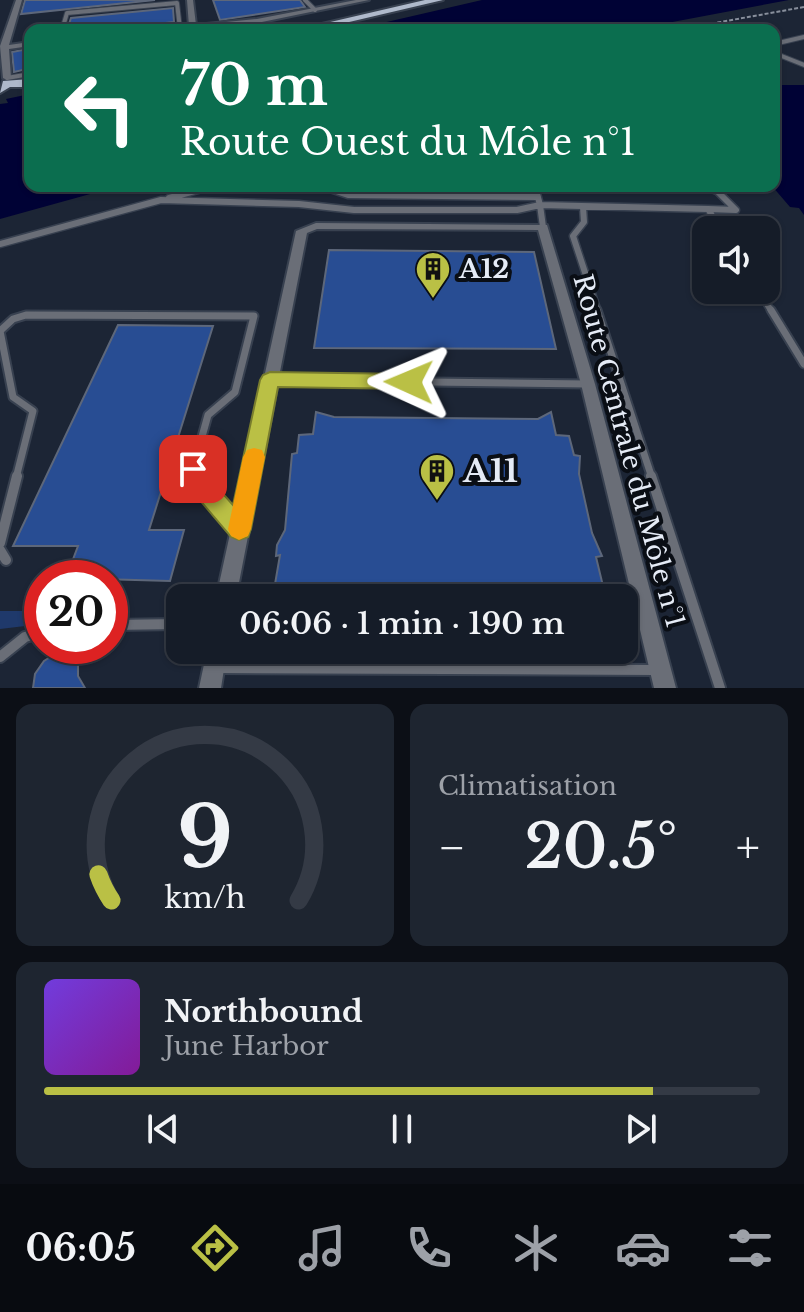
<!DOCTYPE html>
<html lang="fr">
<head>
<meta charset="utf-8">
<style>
	body { margin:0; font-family:"Libre Baskerville",serif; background:#1e2530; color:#f1f3f6; height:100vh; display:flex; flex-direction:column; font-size:30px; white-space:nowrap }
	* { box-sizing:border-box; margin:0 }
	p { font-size:26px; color:#9da1a8 }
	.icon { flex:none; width:44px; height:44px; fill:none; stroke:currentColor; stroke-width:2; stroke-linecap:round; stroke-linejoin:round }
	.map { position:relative; height:688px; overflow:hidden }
	.side { display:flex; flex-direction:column; gap:16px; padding:16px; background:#0c0f16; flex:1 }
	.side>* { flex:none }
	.banner { position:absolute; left:24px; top:24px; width:756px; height:168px; border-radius:16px; box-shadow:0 2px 6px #0004,0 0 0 2px #343a45; background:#0b6e4f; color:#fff; overflow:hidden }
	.buttons { position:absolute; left:692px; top:216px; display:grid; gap:16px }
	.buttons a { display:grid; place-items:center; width:88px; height:88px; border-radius:16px; background:#151c28; box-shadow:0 2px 6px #0004,0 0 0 2px #343a45; font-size:40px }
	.speed { position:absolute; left:24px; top:560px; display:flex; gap:16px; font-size:40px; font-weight:700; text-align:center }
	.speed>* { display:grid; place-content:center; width:104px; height:104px; border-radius:50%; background:#151c28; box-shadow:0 2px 6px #0004,0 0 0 2px #343a45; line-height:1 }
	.speed .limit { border:12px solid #d22; background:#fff; color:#111 }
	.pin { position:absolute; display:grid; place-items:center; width:68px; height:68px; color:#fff; margin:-34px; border-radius:16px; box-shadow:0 4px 12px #0006 }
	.me { position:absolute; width:88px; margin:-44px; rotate:271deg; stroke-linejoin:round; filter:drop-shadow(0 0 6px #0008) }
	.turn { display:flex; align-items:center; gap:28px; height:168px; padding:0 24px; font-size:36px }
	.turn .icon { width:104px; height:104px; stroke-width:2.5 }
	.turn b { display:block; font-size:56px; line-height:68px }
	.big { font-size:60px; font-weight:600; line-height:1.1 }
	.side .widget { flex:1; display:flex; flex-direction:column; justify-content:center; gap:12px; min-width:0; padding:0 28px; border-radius:16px; background:#1e2530 }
	.side .dial { align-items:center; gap:0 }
	.dial svg { height:208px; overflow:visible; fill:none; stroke:#343a45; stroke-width:7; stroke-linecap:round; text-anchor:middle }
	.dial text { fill:#f1f3f6; stroke:none }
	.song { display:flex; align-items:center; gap:24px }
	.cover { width:96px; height:96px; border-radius:12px; background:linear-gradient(135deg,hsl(260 70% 55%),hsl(290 70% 35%)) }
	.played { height:8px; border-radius:4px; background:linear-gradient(90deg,#bac045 85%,#343a45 85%) }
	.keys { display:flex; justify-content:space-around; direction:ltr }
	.heat { display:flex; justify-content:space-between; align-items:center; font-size:44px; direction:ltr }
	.side .tiles { flex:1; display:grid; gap:16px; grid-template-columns:1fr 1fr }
	.widget:last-child { grid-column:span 2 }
	.trip { position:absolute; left:166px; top:584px; width:472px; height:80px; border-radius:16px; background:#151c28; box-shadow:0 2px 6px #0004,0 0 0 2px #343a45; font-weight:600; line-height:80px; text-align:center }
	.dock { display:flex; height:128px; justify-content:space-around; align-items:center; background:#080b10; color:#9da1a8 }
	.dock .icon { width:56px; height:56px }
	.dock .selected { color:#bac045 }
	.dock b { font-size:36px; color:#f1f3f6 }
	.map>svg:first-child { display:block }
	.green { fill:#1f396b }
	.water { fill:#000235 }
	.building { fill:#284d93; stroke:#5d677a; stroke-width:2 }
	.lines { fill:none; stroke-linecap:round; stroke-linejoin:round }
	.lane-far3-casing { stroke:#384150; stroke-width:6 }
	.lane-far2-casing { stroke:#384150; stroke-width:9 }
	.lane-far1-casing { stroke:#384150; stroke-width:11 }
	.lane-casing { stroke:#384150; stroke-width:14 }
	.street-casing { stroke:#384150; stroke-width:4 }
	.primary-casing { stroke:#384150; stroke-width:4 }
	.path { stroke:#888f9c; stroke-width:2; stroke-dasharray:4 2; stroke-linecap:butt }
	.lane-far3 { stroke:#6a6e77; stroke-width:4 }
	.lane-far2 { stroke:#6a6e77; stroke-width:6 }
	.lane-far1 { stroke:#6a6e77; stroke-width:7 }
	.lane { stroke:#6a6e77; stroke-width:10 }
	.street { fill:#6a6e77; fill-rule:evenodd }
	.primary { fill:#afb9cb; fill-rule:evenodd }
	.route { fill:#bac045; stroke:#797d2d; stroke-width:2 }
	.slow { fill:#f59e0b }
	.labels { text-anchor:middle; stroke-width:8; stroke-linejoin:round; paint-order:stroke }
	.poi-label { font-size:26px; font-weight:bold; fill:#e5ebf6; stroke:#0a0e15; text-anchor:start }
	.street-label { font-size:26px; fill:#e5ebf6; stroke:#0a0e15 }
	.near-poi-label { font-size:32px; font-weight:bold; fill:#e5ebf6; stroke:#0a0e15; text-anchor:start }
</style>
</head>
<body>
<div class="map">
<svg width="804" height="688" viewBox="0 0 804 688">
	<rect width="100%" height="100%" fill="#1c2535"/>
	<!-- green -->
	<path class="green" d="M0 611H42V624L0 629Z"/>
	<!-- water -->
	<path class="water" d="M482 0H789L630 30H352Z
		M774 85H804V215L799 208 790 207 772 186Z
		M30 94V186H119L0 219V104L8 103 6 99Z"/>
	<!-- building -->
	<path class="building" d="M25 0H155L21 14Z
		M213 0H300L305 7 220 20Z
		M173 8 174 22 104 30H67L71 18Z
		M28 49 27 69 14 72 12 52Z
		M329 250 534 252 556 349 314 348Z
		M118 325 213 326 149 530H184L170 581 66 578 78 546H13Z
		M316 412 334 417 538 419 551 412 556 435 569 436 574 455 580 456 579 474 592 533 602 556 596 557 603 586 586 587 588 598H290L291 585 275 584 280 555 276 556 277 545 285 530 292 454 297 453 299 435 313 434Z
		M67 651 78 660V676L85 688H33L35 674 44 661 57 653Z"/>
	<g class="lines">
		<!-- lane-far3 casing -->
		<g class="lane-far3-casing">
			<path id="lane-far3" d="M305 0 315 10
				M62 30 67 13 177 3 180 29
				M136 30 180 26
				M274 30 326 25
				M774 44 804 37
				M774 53 804 65
				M7 78 30 74"/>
		</g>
		<!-- lane-far2 casing -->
		<g class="lane-far2-casing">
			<path id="lane-far2" d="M255 186 330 189 348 195 538 197
				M704 186 717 191 736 210 708 209
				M169 198 213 186
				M583 207 584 222 573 236 598 312
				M543 227 540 205 708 209 721 230
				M0 244 161 200 299 204 354 210H517L540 205 535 186
				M758 290 772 312"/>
		</g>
		<!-- lane-far1 casing -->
		<g class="lane-far1-casing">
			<path id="lane-far1" d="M597 310 652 478
				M771 310 804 364
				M272 380 587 384
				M16 478 33 411 13 397 0 331 13 319 26 315 254 316 235 392 208 415 193 469 197 478"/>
		</g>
		<!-- lane casing -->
		<g class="lane-casing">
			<path id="lane" d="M196 476 238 527
				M651 476 720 688
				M0 543 17 476
				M0 550 6 560
				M188 589 225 590
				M110 625 180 624
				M0 657 25 637 42 632
				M217 668 656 670"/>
		</g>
		<!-- street casing -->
		<g class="street-casing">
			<path id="street" d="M16 0H22L9 45 30 42V46L9 49 11 78 7 80 3 78 0 46Z
				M187 0H193L196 25 257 19 356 0H369L257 23 193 30H161L189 26Z
				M316 223 547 225 595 384 676 688H654L581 384 538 230 317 229 307 233 236 598H216L296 231Z
				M207 650H227L221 688H199Z"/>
		</g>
		<!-- primary casing -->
		<g class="primary-casing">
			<path id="primary" d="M425 0H443L315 30H296Z
				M30 79V87H10L0 93 3 81Z"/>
		</g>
		<!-- path -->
		<path class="path" d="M676 30 804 7"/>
		<!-- lane-far3 -->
		<use href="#lane-far3" class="lane-far3"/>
		<!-- lane-far2 -->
		<use href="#lane-far2" class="lane-far2"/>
		<!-- lane-far1 -->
		<use href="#lane-far1" class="lane-far1"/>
		<!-- lane -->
		<use href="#lane" class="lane"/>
		<!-- street -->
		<use href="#street" class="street"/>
		<!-- primary -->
		<use href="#primary" class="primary"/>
	</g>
	<!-- route -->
	<path class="route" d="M270 372 409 374 416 376 418 382 416 387 409 389 278 387 251 529 248 537 239 540 231 537 193 492 182 469 185 463 193 460 201 463 209 478 233 505 260 380 263 375Z"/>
	<!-- slow -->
	<path class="slow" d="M254 448 262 450 265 457 251 529 248 536 239 540 231 536 228 529 243 457 247 450Z"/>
	<!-- icons -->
	<defs>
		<g id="building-pin" transform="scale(1.8)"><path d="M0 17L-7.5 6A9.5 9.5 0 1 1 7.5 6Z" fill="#bac045" stroke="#0a0e15"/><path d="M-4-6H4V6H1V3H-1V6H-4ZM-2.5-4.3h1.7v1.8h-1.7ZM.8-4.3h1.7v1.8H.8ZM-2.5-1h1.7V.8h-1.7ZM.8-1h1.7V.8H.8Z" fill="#111"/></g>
	</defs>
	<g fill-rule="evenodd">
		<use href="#building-pin" x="433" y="269"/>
		<use href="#building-pin" x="437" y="471"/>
	</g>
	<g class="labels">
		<!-- poi labels -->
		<g class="poi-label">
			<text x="459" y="278">A12</text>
		</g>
		<!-- street labels -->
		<g class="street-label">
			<text transform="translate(629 451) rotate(75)" y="9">Route Centrale du Môle n°1</text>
		</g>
		<!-- near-poi labels -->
		<g class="near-poi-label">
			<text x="463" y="482">A11</text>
		</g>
	</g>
</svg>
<div class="buttons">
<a><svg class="icon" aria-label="sound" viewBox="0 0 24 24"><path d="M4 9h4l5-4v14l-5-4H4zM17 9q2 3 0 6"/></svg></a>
</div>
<div class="speed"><div class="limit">20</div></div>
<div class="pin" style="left:193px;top:469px;background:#d93025"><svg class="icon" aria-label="arrive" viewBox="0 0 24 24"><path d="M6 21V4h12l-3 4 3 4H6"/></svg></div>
<svg class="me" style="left:409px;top:382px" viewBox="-20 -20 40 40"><path d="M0-17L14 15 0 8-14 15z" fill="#bac045" stroke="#fff" stroke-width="4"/></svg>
<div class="trip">06:06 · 1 min · 190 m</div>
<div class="banner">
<div class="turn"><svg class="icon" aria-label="left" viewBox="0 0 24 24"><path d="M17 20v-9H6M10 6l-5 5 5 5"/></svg><div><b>70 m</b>Route Ouest du Môle n°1</div></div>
</div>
</div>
<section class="side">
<div class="tiles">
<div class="widget dial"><svg viewBox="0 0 100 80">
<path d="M14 69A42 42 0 1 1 86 69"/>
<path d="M14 69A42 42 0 0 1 9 59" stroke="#bac045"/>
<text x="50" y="56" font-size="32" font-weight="700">9</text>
<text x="50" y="72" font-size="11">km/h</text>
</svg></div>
<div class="widget"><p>Climatisation</p>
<div class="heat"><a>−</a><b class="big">20.5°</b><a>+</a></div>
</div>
<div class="widget">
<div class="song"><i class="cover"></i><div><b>Northbound</b><p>June Harbor</p></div></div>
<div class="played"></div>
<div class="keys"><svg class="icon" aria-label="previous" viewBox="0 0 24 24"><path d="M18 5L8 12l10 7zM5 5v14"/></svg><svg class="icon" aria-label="pause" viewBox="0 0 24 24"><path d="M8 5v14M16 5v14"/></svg><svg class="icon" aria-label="next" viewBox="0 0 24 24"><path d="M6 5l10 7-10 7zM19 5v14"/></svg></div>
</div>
</div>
</section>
<nav class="dock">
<b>06:05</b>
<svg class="icon selected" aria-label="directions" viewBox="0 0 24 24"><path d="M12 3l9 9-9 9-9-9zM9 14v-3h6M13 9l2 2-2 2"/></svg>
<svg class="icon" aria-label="music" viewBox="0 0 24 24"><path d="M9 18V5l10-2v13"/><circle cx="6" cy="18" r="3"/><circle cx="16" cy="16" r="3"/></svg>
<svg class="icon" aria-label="phone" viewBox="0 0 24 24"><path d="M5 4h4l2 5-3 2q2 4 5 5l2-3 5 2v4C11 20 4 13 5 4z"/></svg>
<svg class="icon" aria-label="climate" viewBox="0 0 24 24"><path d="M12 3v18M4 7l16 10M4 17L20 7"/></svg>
<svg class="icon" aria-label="car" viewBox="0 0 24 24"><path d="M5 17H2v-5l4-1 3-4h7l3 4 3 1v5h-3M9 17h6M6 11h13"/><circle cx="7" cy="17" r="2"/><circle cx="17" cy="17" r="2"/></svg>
<svg class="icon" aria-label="filters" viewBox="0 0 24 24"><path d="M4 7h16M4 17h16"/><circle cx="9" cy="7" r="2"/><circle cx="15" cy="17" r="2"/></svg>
</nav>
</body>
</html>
